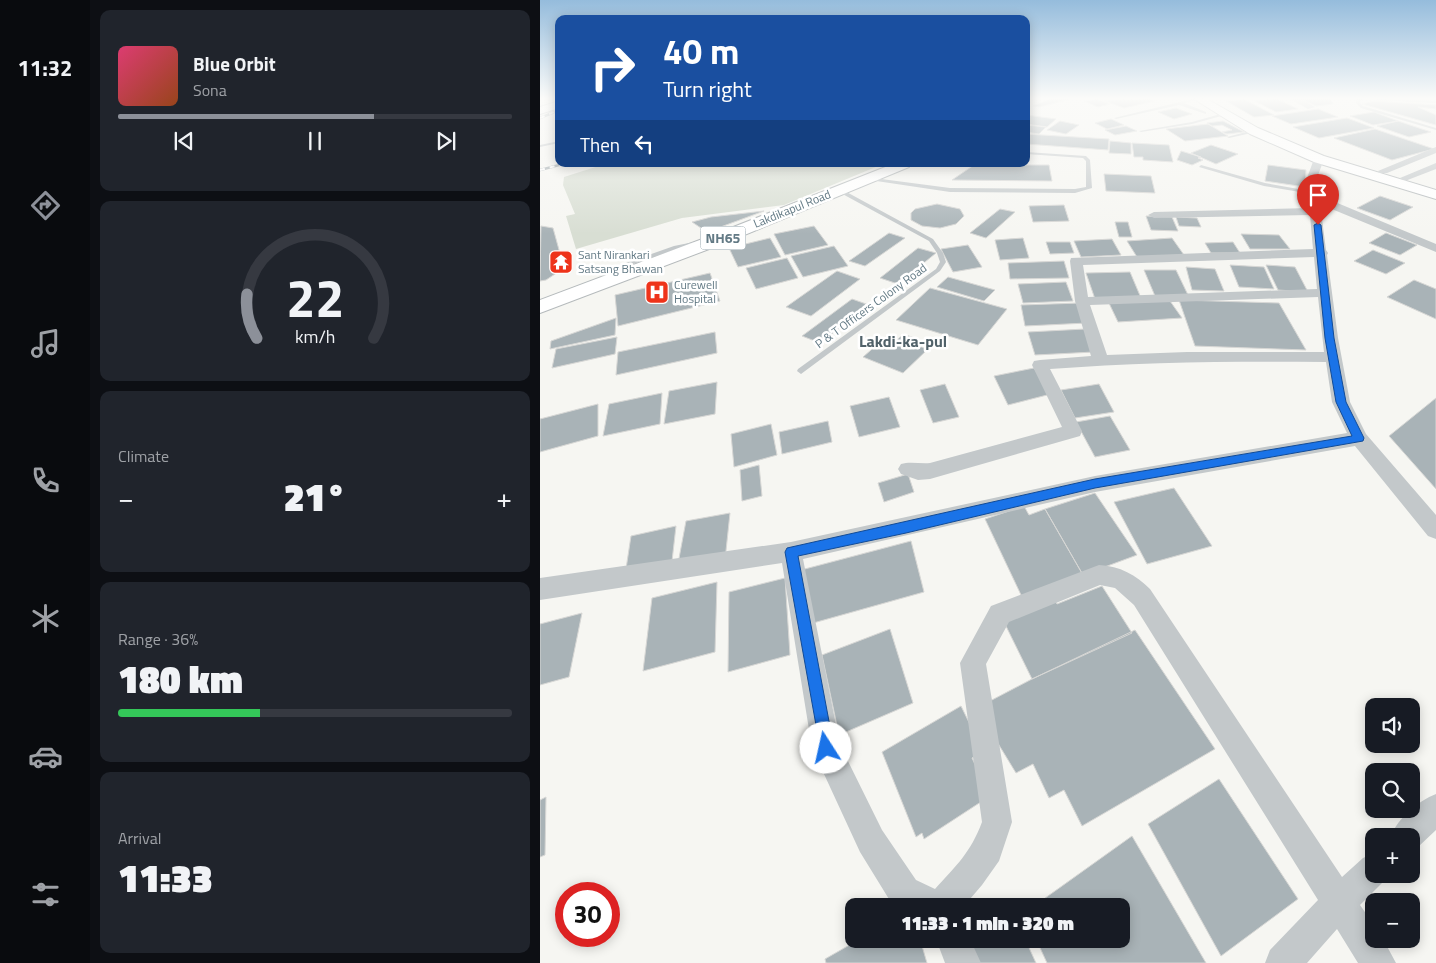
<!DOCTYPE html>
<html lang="en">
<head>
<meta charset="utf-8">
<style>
	body { margin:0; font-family:"Titillium Web",sans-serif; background:#20242c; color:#f1f3f6; height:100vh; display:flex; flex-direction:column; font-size:19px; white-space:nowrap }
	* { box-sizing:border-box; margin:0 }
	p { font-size:16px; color:#9ea1a6 }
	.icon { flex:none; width:28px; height:28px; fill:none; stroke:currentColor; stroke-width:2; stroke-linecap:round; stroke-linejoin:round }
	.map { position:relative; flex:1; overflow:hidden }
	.panel { display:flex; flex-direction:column; gap:10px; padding:10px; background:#0d0f14; width:450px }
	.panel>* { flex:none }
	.hud { position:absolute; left:15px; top:15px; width:475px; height:152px; border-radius:10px; box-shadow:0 2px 12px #0003; background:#1a4fa0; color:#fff; overflow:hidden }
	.tools { position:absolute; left:825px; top:698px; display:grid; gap:10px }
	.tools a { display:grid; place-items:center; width:55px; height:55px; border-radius:10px; background:#171b24; box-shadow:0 2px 12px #0003; font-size:25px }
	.speed { position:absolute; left:15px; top:882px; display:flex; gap:10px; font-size:25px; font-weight:700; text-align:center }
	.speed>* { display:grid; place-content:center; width:65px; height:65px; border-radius:50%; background:#171b24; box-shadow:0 2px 12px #0003; line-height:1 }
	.speed .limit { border:8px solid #d22; background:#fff; color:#111 }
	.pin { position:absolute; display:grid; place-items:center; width:42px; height:42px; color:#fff; margin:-51px -21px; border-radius:50% 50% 50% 0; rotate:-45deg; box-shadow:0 0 5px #0007 }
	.pin .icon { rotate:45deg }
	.me { position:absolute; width:55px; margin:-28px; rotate:350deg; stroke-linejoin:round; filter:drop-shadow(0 0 4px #0008) }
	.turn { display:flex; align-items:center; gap:18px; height:105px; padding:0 25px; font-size:22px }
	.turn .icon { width:65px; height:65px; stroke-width:2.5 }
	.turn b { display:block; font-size:35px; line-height:42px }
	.then { display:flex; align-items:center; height:48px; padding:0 25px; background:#0003; gap:10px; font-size:19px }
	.big { font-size:38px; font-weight:800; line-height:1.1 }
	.panel .widget { flex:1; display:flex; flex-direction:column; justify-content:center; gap:8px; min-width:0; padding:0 18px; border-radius:10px; background:#20242c }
	.panel .dial { align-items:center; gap:0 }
	.dial svg { height:130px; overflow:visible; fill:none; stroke:#363941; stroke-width:7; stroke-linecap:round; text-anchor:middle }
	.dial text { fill:#f1f3f6; stroke:none }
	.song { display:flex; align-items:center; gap:15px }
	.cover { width:60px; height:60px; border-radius:8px; background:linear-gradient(135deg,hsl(340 70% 55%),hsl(20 70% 35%)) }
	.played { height:5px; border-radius:2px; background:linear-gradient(90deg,#8c9099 65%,#363941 65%) }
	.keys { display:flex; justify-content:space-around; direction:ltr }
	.heat { display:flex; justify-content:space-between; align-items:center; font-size:28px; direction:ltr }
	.charge { height:8px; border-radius:4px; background:linear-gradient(90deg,#34c759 36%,#363941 0) }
	.trip { position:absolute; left:305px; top:898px; width:285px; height:50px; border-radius:10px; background:#171b24; box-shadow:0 2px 12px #0003; font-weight:800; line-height:50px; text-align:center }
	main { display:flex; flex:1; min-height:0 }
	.menu { display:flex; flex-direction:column; width:90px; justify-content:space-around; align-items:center; background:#090b0e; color:#9ea1a6 }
	.menu .icon { width:35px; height:35px }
	.menu .selected { color:#8c9099 }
	.menu b { font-size:22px; color:#f1f3f6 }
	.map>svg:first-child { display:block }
	.green { fill:#d8ded3 }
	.building { fill:#a9b3b7; stroke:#d7d7d5 }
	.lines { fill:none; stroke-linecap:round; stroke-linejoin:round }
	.trunk-casing { stroke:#b5babc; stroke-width:2 }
	.service { fill:#c3c8ca; fill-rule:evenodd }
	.minor { fill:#c3c8ca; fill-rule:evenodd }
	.trunk { fill:#fff; fill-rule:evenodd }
	.rail-casing { stroke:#a1aaae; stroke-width:2.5 }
	.rail { stroke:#fff; stroke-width:2; stroke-dasharray:5; stroke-linecap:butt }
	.route { fill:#1a73e8; stroke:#114b97 }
	.labels { text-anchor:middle; stroke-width:5; stroke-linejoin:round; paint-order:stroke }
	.far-street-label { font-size:12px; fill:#637a85; stroke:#fff }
	.far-poi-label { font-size:12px; fill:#637a85; stroke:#fff; text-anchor:start }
	.shield { fill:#fff; stroke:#92a2aa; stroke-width:1 }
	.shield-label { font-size:14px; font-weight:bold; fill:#637a85 }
	.far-district-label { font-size:16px; font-weight:bold; fill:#51626a; stroke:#fff }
</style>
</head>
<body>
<main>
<nav class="menu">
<b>11:32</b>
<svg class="icon selected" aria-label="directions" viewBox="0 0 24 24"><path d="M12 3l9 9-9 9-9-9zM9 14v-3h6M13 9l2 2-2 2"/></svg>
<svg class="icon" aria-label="music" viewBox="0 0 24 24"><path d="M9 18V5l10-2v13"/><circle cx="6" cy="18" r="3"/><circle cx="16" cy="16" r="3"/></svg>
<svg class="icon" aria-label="phone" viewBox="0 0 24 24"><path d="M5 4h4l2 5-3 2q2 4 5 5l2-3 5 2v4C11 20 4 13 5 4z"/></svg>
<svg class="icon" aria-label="climate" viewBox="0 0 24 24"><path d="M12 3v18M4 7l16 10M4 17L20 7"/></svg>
<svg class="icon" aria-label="car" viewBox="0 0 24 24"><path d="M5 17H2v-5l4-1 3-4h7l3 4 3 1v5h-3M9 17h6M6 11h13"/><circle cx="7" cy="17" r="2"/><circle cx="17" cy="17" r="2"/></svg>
<svg class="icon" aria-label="filters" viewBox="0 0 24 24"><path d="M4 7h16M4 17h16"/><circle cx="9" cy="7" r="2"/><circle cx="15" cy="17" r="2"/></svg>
</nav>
<section class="panel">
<div class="widget">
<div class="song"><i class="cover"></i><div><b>Blue Orbit</b><p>Sona</p></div></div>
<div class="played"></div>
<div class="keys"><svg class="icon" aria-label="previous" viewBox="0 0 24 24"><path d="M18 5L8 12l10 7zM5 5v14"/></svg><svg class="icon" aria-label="pause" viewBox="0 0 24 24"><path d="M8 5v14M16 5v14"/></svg><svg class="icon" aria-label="next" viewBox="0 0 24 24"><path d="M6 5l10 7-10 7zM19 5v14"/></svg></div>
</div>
<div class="widget dial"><svg viewBox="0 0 100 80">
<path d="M14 69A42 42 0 1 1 86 69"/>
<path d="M14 69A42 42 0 0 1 8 42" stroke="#8c9099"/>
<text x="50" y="56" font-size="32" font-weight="700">22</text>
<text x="50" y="72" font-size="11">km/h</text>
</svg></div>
<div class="widget"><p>Climate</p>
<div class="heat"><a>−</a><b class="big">21°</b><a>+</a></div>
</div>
<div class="widget"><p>Range · 36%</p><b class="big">180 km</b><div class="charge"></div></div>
<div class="widget"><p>Arrival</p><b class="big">11:33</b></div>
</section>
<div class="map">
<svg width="896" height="963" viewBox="0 0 896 963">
	<rect width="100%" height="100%" fill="#f6f6f2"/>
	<!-- green -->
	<path class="green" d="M65 164H343L244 205 142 218 36 249 26 216 35 214 23 185 24 177Z"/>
	<!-- building -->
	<path class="building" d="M509 99H532L499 107 493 106Z
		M557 99 570 104 558 107 544 101Z
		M610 99 615 101 584 108 562 100Z
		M704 99 734 115 714 117 686 101Z
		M737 99 758 109 736 112 713 100Z
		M761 99H791L793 104 776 106Z
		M834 101 896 105V109L878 107 896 115V125L822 104Z
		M636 108 652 114 634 119 618 112Z
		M778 109 798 117 751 124 732 116Z
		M834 112 858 121 833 125 810 116Z
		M486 115 516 119 507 127 486 124Z
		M807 118 834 128 779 138 753 127Z
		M571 119 584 125 567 129 555 123Z
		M520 121 539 125 526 134 507 130Z
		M683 121 704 132 687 134 682 132 692 130 682 125 672 126 667 123Z
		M858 121 891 132 869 137 837 126Z
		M668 124 688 136 645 141 626 129Z
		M486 125 506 127 499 134 486 132Z
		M586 126 597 131 575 135 565 130Z
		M835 129 894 149 852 160 794 138Z
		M486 134 569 139 568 150 486 144Z
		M570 141 591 143V154L569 153Z
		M592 143 629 145 633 162 603 160V157H594Z
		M671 145 698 154 676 164 651 153Z
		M641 151 661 157 658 158 663 160 652 165 637 160Z
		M434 165H509L512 181 412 180Z
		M728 165 766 170 765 187 725 181Z
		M564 174 611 176 615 193 566 191Z
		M840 196 873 207 850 220 817 208Z
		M397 204 420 209 424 216 416 224 400 228 382 226 371 220V213L375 209Z
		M524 205 529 221 493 222 489 206Z
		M460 209 475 212 446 238 430 233Z
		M224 211 167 232 152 222 171 217Z
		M606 216 632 217 638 231 611 230Z
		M636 217 657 218 661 227 639 226Z
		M575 222H588L592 237H579Z
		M1 226 13 228 24 268 6 280 0 281Z
		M274 226 288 245 245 255 234 234Z
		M349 233 365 238 325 266 309 261Z
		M846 233 877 245 860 255 829 243Z
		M701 234 739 235 750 249H710Z
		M230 238 241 257 198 267 189 248Z
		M483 238 489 258 460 260 455 240Z
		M632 238 644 255 597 257 587 241Z
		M572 239 581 255 541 257 534 241Z
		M506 242H530L534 253 510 254Z
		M693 242 700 253H671L665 243Z
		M428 245 442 267 413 272 401 249Z
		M294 246 308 266 263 277 251 256Z
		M378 248 396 253 358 284 340 278Z
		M833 250 865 263 846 274 814 261Z
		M247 258 258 278 216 289 206 268Z
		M524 261 529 278 470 279 468 263Z
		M690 265 724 267 734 289 699 287Z
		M726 265 755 267 768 292 738 290Z
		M646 267 675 269 684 291 652 290Z
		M604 270H636L648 295 615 296Z
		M297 271 320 279 271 316 246 307Z
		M590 272 601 298 555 299 546 273Z
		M170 273 180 301 78 326 75 295Z
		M408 277 455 290 444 301 397 287Z
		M874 280 896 289V319L847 297Z
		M526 282 533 301 483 303 478 284Z
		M390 288 467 309 438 345 356 320Z
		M312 299 329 305 280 343 262 336Z
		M639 300 739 303 766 350 655 346Z
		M568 301H630L642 318 578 322Z
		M541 303 547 323 485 326 481 305Z
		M76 318 75 335 10 349 11 341Z
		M545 329 554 352 495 355 488 332Z
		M175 332 177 353 76 375 78 352Z
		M363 334 380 340 375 345 388 349 363 373 323 357 347 336 357 340Z
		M77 337 75 354 12 368 16 349Z
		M494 368 511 394 468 405 454 376Z
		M177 382 175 414 124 424 129 391Z
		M405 384 419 417 393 423 380 390Z
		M559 384 574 412 535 418 521 390Z
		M122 393 120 424 63 436 69 404Z
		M349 397 360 427 319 437 310 406Z
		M896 398V489L849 436Z
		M58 404V436L0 452V419Z
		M570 416 590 450 555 457 536 422Z
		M288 421 292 442 242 454 239 432Z
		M231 424 237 455 194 467 191 434Z
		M219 465 222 496 202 501 200 470Z
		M368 474 374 492 344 502 338 483Z
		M634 488 672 546 607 564 574 502Z
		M555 493 597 555 543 575 505 509Z
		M484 506 489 515 505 509 543 575 482 597 445 519Z
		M190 513 185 560 137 569 146 521Z
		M136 526 131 570 84 582 91 536Z
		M371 541 384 592 266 625 261 570Z
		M245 578 250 655 188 672 189 592Z
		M177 582 175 652 103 671 112 598Z
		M562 586 592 633 492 679 463 620 514 599 517 604Z
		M42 613 29 677 0 685V624Z
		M350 629 373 703 299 735 282 655Z
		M595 630 675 749 542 826 524 790 509 798 493 764 476 773 448 727 450 701 492 679Z
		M421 706 443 751 432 758 450 796 384 839 382 833 376 837 342 752Z
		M679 779 758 899 681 956 608 824Z
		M6 797 5 855 0 857V800Z
		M592 836 666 963H507L496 939H581V906H494Z
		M320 939H380L387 963H286L285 959Z
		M438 939H485L496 963H438L431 944Z"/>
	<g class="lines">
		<!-- trunk casing -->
		<g class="trunk-casing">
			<path id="trunk" d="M654 99H667L718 128 784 156 896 190V199L774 162 710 134Z
				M19 101V108L0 114V107Z
				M353 164H371L369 167 185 243 0 313V300L173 235Z"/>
		</g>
		<!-- service -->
		<path class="service" d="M652 99H660L644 103 666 112V114L639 105 576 119 574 118Z
			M817 99H823L820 101V103L823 106 896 128V130L821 108 816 103Z
			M836 99 896 101V103L838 100Z
			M684 113 685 115 652 124 601 132 599 131 652 122Z
			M714 130 716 132 689 138 687 137Z
			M19 141V143L0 147V145Z
			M486 152 546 156 550 160 552 188 535 193 410 192 323 179 326 177 410 188 535 189 546 187V161L543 158 486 154Z
			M661 165 725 183 781 193 778 195 724 186 659 167Z
			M297 189H301L393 239 403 253 406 262 400 271 261 374 257 371 258 369 396 269 400 262 397 253 389 241 297 191Z
			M159 241 161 242V244L137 249 70 272 61 286 56 285 66 270 134 246Z"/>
		<!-- minor -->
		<path class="minor" d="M750 99H761L775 107 768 109Z
			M896 147V153L847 173H839L838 171Z
			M779 156 784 159 777 178 783 193V197L896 244V252L782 205 781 211 786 250 788 253 787 255 798 338 810 402 826 434 896 515V539L888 536 815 446 555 492 263 559 300 745 342 830 376 880 395 889C416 866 431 852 442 822L420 663 451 606 559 565C580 566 596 575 610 589L802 877 823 858 834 853V874H848L845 880 820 905 834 925V939H843L856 963H818L797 929 767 963H725L730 950 778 900 594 605 575 588 560 585 469 622 446 664 472 822 459 861 442 885 424 906H358L352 904 320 852 272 748 242 563 0 600V578L251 542 555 476 807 433 792 402 786 362C694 361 602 362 510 369L542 431 540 436 390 479 378 480 361 474 358 469 361 464C370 461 380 464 390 463L522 427 492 365 494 361 500 360 551 356 535 301 530 261 531 258 773 249 770 215 614 218 608 215 614 212 770 208 773 193 767 178 774 159ZM774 257 777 289 548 297 543 265ZM778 297 784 352H647L567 355 550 305Z
			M896 163V169L865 181 860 178Z
			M896 794V830L878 847 871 850V836H851C858 818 878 801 896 794Z
			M396 939H430L441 963H405Z"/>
		<!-- trunk -->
		<use href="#trunk" class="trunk"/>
		<!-- rail casing -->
		<g class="rail-casing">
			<path id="rail" d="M0 118 19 110
				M0 170 23 164"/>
		</g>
		<!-- rail -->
		<use href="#rail" class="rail"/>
	</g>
	<!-- sky -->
	<linearGradient id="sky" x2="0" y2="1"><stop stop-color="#95bcdc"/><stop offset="0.42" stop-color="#fbfbf9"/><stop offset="1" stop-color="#fbfbf9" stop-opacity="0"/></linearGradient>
	<rect width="896" height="234" fill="url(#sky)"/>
	<!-- route -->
	<path class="route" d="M778 223 781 225 794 338 806 402 824 438 823 441 555 488 366 533 258 556 294 748 292 753 286 756 281 753 245 552 247 548 555 479 812 436 796 402 785 338 774 225Z"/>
	<!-- icons -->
	<defs>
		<g id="temple-square" transform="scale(1.25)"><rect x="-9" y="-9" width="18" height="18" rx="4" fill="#ee331a" stroke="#fff"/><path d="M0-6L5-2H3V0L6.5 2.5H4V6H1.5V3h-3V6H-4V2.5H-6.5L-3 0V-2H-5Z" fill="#fff"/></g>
		<g id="hospital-square" transform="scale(1.25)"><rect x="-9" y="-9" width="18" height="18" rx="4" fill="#ee331a" stroke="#fff"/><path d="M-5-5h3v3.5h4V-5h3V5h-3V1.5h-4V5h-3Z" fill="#fff"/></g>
	</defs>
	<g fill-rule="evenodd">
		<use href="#temple-square" x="21" y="262"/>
		<use href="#hospital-square" x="117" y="292"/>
	</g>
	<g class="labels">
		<!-- far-street labels -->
		<g class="far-street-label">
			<text transform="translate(252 209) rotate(-22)" y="4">Lakdikapul Road</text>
			<text transform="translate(331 306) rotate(-36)" y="4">P &amp; T Officers Colony Road</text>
		</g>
		<!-- far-poi labels -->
		<g class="far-poi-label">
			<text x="38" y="259">Sant Nirankari<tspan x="38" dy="14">Satsang Bhawan</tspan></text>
			<text x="134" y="289">Curewell<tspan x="134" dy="14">Hospital</tspan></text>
		</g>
		<!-- shield labels -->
		<rect class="shield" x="160.5" y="226.5" width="45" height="23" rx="4"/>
		<g class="shield-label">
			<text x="183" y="243">NH65</text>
		</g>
		<!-- far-district labels -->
		<g class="far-district-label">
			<text x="363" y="347">Lakdi-ka-pul</text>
		</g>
	</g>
</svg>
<div class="tools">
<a><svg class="icon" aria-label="sound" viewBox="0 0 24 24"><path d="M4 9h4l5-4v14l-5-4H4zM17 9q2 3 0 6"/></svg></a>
<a><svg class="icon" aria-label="search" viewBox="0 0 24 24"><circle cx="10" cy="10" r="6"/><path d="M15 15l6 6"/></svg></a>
<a>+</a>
<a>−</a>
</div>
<div class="speed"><div class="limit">30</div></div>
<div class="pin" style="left:778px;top:225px;background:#d93025"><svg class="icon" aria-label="arrive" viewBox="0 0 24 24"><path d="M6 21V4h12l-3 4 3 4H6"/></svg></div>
<svg class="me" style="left:286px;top:748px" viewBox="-20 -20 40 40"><circle r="19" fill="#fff"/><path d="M0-13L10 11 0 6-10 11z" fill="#1a73e8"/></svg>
<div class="trip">11:33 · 1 min · 320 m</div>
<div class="hud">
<div class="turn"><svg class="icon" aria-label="right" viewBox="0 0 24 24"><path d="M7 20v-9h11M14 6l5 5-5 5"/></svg><div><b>40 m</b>Turn right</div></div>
<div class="then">Then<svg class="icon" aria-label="left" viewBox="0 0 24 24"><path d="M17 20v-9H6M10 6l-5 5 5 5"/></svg></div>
</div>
</div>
</main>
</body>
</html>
